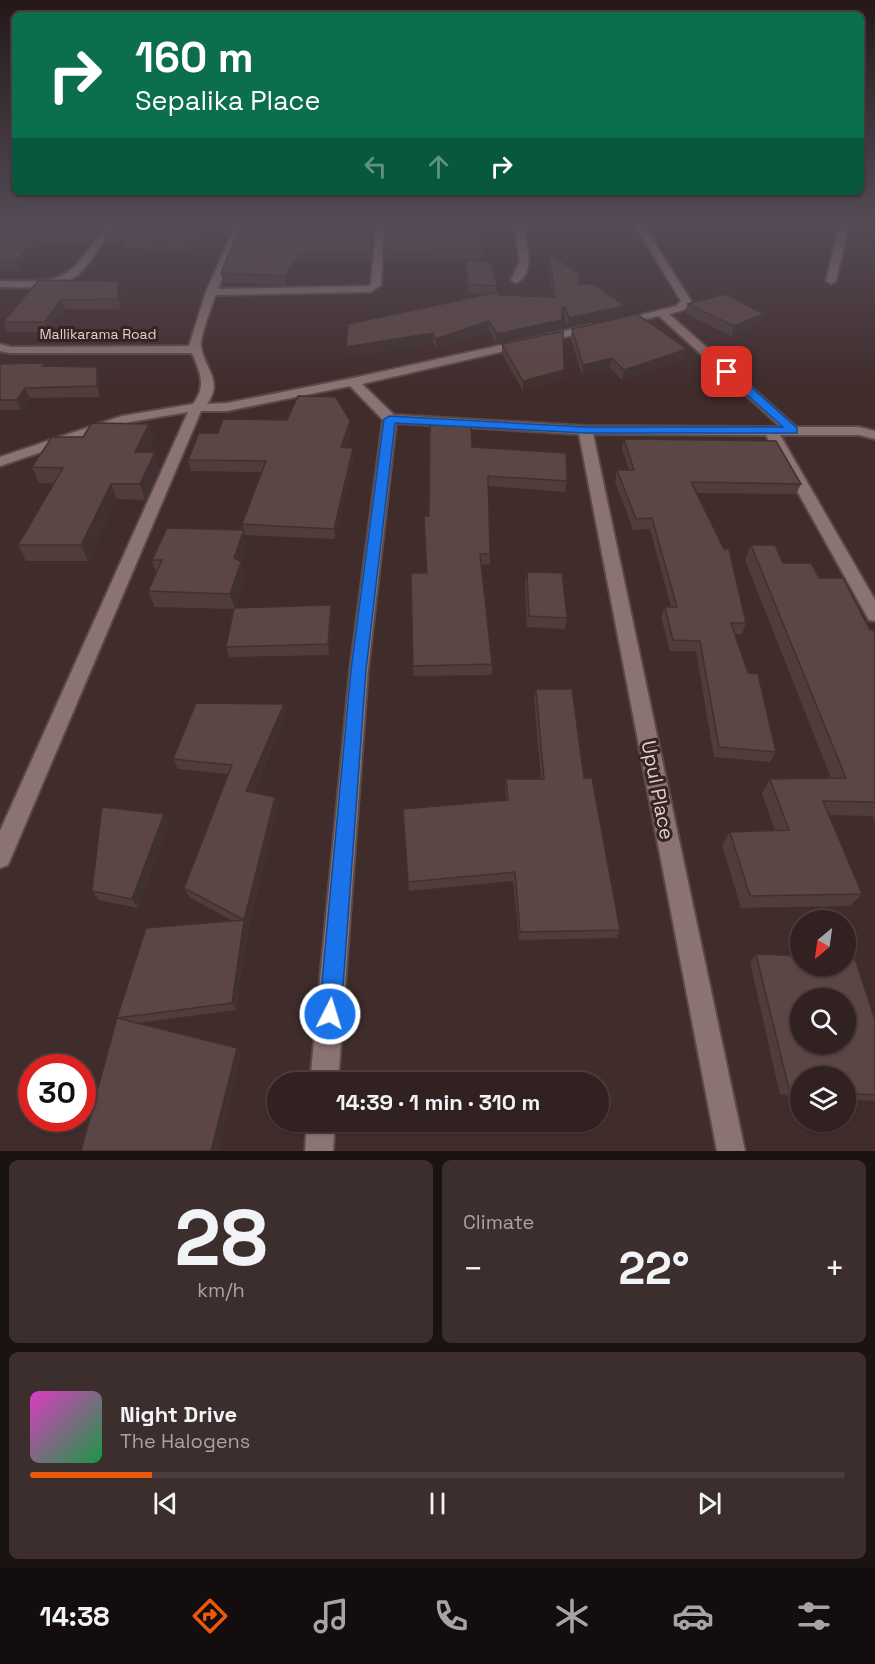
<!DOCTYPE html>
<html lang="en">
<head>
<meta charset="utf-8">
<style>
	body { margin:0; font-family:"Space Grotesk",sans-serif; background:#3d2e2e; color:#f1f3f6; height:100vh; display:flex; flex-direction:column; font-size:22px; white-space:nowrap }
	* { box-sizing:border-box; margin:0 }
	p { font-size:20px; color:#a8a3a5 }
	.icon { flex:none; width:33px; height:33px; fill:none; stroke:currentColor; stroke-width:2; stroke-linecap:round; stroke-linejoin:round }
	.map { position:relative; height:1151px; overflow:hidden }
	.side { display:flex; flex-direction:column; gap:9px; padding:9px; background:#1b1212; flex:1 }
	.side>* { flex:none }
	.top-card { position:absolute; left:12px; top:12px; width:852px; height:183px; border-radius:9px; box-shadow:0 2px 4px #0004,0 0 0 2px #4c3e3f; background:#0b6e4f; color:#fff; overflow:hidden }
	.needle { width:39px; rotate:209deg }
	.tools { position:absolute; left:790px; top:910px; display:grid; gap:12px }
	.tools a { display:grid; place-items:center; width:66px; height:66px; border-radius:50%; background:#312121; box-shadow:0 2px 4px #0004,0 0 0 2px #4c3e3f; font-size:30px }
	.speed { position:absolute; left:18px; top:1054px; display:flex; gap:12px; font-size:30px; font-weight:700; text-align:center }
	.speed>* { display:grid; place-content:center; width:78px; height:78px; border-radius:50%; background:#312121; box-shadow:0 2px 4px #0004,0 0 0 2px #4c3e3f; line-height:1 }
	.speed .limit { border:9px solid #d22; background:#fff; color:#111 }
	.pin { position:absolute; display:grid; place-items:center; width:51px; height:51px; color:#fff; margin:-26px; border-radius:12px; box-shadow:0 3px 9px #0006 }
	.me { position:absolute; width:66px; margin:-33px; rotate:5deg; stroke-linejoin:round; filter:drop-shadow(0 0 4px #0008) }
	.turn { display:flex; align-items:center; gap:21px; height:126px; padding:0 24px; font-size:27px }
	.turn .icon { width:78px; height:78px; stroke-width:2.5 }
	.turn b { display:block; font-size:42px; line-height:51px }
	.lanes { display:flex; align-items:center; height:57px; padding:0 24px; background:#0003; justify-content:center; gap:30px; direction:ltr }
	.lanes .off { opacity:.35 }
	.big { font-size:45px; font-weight:700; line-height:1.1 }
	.side .widget { flex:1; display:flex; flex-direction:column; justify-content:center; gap:9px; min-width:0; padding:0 21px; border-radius:9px; background:#3d2e2e }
	.side .dial { align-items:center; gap:0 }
	.dial b { font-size:78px; line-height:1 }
	.song { display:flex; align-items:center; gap:18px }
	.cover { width:72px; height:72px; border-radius:9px; background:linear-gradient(135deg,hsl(310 70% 55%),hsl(140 70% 35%)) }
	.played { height:6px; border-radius:3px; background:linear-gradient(90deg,#ea580c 15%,#4c3e3f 15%) }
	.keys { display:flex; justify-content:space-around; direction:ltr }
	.heat { display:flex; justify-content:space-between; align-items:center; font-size:33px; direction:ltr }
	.side .tiles { flex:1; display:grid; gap:9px; grid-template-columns:1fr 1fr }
	.widget:last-child { grid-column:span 2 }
	.trip { position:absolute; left:267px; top:1072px; width:342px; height:60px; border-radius:30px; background:#312121; box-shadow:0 2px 4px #0004,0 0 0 2px #4c3e3f; font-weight:700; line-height:60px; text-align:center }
	.tab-bar { display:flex; height:96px; justify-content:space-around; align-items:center; background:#140d0d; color:#a8a3a5 }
	.tab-bar .icon { width:42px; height:42px }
	.tab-bar .current { color:#ea580c }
	.tab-bar b { font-size:27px; color:#f1f3f6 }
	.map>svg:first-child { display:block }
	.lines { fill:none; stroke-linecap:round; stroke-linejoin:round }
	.minor-casing { stroke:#5a4948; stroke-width:4 }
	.minor { fill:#8b7372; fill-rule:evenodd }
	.wall { fill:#4f3c3b }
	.shaded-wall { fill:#403130 }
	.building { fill:#5c4645; stroke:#403130; stroke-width:1.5; fill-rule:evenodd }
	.route { fill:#1a73e8; stroke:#114b97; stroke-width:1.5 }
	.labels { text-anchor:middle; stroke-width:6; stroke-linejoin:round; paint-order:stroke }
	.far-street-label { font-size:14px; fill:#ddd0cf; stroke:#362322 }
	.near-street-label { font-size:20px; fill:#ddd0cf; stroke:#362322 }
</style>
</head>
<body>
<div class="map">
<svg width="875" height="1151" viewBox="0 0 875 1151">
	<rect width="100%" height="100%" fill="#412c2c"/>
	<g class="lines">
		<!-- minor casing -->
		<g class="minor-casing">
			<path id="minor" d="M107 224H116C73 286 78 289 0 287V281C70 283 67 279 107 224Z
				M236 224H245L218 289 368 286 371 284 376 224H384L381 285 370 292 215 295C212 307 200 335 201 346 204 369 224 380 207 404L227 403 353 378 591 325 597 328 595 330 362 384 394 415 585 426 781 427 659 316 619 325 613 322 676 306 681 301 634 224H643L691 301 684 310 669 314 796 427H859L875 431V439L859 435H780L875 600V621L869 620 766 435 593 434 745 1151H717L579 434 396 423 368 670 338 1083H310L350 670 383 420 350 386 227 411H201L8 865 0 868V831L188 412 130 422 0 466V457L122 416 193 404C207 386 200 372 192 353H10L0 351V344L11 347 189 346 206 292Z
				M514 224H523C526 242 537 274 516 283L511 280 520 261Z
				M840 224H849L836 281 831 284 826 281Z
				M307 1122H335L333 1151H305Z"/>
		</g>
		<!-- minor -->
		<use href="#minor" class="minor"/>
	</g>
	<!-- wall -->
	<path class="wall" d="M104 224 91 242H78L75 245 45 243 19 271H0V230Z
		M110 224H208L191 252 125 248 124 242H106L104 234Z
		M373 233 371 261H301L286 285 223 282 221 273Z
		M482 251V259L384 261V252Z
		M549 253 579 284 623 315 568 328 564 316 562 317 561 329 496 344 489 331 436 349 433 343 346 357 488 294 468 293 466 269V260L497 286 496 293 499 295 553 297 548 262Z
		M39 280 122 290 121 309H65L48 332H8L3 322Z
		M688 304 761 323 731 336 686 314Z
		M572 329 687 349 684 359 622 380 610 368 582 375 571 339Z
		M502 344 562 380 523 391 502 354Z
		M0 364 46 367H97L100 377V397L30 398 21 410H0Z
		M149 424 154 439 148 452 160 468 145 500 117 499 88 561H26L18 545 54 483H39L32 467 83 437Z
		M351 431 346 448 354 458 335 539 245 535 242 524 262 472 191 471 188 460Z
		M624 439 801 484 796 494 697 493 746 623 742 634H735L776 752 770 762 714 757 696 651H670L661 617 665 607H671L650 529 633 530 615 481 617 470H629L622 449Z
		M472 447 567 481 565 492 488 486 490 554V564L482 565 492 664V675L413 676V666L426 573 429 516Z
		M247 545 241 565 245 578 235 608 332 616 329 655 229 657 226 647 234 609 155 607 148 591 156 573 152 560Z
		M751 545 783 563 819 578 870 630 875 634V822L872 816 829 815 862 894 850 906 741 908 722 845 730 832 775 831 762 793 770 779 831 778 745 560Z
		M527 572 567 618 565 629 527 627 525 583Z
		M536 689 584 778 620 930 617 938 519 940 513 881 409 891 403 809 506 800 505 789 506 779H541L534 699Z
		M286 714 253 793 275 797 278 806 248 929 236 1010 138 1023 237 1048 241 1054 218 1151H81L117 1018 233 921 189 897 184 888 228 774 178 769 173 759Z
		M169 823 138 908 99 900 92 891Z
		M756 954 875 1020V1101L846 1099V1077H801V1096L780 1095 750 962Z"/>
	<!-- shaded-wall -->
	<path class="shaded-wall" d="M95 224H104L91 242 88 234Z
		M201 224H208L191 252 189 243Z
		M372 225 373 233 371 261 370 252Z
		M75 234 78 242 75 245 72 236Z
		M41 235 45 243 19 271 15 262Z
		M300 253 301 261 286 285 285 276Z
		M119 281 122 290 121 309 118 299Z
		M61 300 65 309 48 332 44 322Z
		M625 306 623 315 568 328 569 318Z
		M562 307H565L564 316 561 317Z
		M764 314 761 323 731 336 734 326Z
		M562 320 561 329 496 344 497 334Z
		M489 321V331L436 349V339Z
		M433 333V343L346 357V347Z
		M687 349 684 359 622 380 624 370Z
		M612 358 610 368 582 375 583 365Z
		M97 367 100 377V397L97 386Z
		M564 370 562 380 523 391V381Z
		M25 388 30 398 21 410 17 400Z
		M350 421 351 431 342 458 341 447Z
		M149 424 154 439 140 467 135 452Z
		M353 448 354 458 335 539 334 529Z
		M155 452 160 468 145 500 140 484Z
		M111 484 117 499 88 561 81 545Z
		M244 530 247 545 241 565 245 578 235 609 230 594 234 558Z
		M331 605 332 616 329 655 328 644Z
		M284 704 286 714 249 801 246 791Z
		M275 797 278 806 248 929 236 1010 232 1003 244 920Z
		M164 814 169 823 138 908 132 899Z
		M237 1048 241 1054 218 1151H211Z"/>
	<!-- building -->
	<path class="building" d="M3 224H95L88 234H75L72 236 41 235 15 262H0V230Z
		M110 224H201L189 243 123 239 127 234H104Z
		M257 224 372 225 370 252 300 253 285 276 221 273 239 231H253Z
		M387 224H478L482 251 384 252Z
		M549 253 580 274 579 284H594L625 306 569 318 565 307H562V320L497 334 489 321 436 339 433 333 346 347 348 324 498 292 499 295 555 297Z
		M466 260 491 262 497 286 468 284Z
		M39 280 119 281 118 299 61 300 44 322H3Z
		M725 294 764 314 734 326 688 304Z
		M637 314 687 349 624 370 612 358 583 365 572 329Z
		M563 331 564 370 523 381 502 344Z
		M45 363 42 366 97 367V386L25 388 17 400H0V364Z
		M298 396 336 397 350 421 341 447 353 448 334 529 242 524 266 461 188 460 199 433H218L223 419 287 420Z
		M92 423 149 424 135 452H155L140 484H111L81 545H18L63 468 32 467 52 437H83Z
		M430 425 471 426 472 447 566 453 567 481 488 476 490 554H480L492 664 413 666 411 573H427L424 516H429Z
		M624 439 776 441 801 484 691 482 724 549H729L746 623H731L748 673 758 674 776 752 719 747 700 641 673 640 665 607H677L652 518 636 519 617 470H634Z
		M167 528 244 530 234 558 241 562 230 594 148 591 162 560H152Z
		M751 545H775L783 563H811L819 578H843L870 630H873L875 634V802L823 801 862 894 750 896 730 832 789 830 770 779 846 778Z
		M527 572 562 573 567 618 529 616Z
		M331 605 328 644 226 647 234 608Z
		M536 689H572L584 778H592L620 930 520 932 515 872 408 882 403 809 508 800 506 779H544Z
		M196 703 284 704 246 791 275 797 244 920 184 888 232 765 173 759Z
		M102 807 164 814 132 899 92 891Z
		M244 920 232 1003 117 1018 146 928Z
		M756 954 801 956V966H846V959H855L875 1020V1095L846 1093V1077H801V1090L789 1089ZM801 999H846V1044H801Z
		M117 1018 237 1048 211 1151H81Z"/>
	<!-- sky -->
	<linearGradient id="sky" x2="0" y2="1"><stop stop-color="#241818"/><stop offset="0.58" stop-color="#544b56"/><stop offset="1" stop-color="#544b56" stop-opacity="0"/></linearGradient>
	<rect width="875" height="386" fill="url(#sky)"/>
	<!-- route -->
	<path class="route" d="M724 369H731L797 428V433H585L395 423 366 670 341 1014 338 1022 330 1025 322 1022 319 1014 351 670 384 419 390 416 585 427H783L724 374Z"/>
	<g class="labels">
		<!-- far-street labels -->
		<g class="far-street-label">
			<text x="98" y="339">Mallikarama Road</text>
		</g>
		<!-- near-street labels -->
		<g class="near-street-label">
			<text transform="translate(658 790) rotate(79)" y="7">Upul Place</text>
		</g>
	</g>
</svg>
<div class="tools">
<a><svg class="needle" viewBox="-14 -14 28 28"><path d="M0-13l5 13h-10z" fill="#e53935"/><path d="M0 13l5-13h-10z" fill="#a8a3a5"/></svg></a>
<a><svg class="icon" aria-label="search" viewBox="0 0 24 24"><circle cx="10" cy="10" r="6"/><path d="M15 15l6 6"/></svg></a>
<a><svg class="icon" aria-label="layers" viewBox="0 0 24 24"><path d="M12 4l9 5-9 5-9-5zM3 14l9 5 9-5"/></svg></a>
</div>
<div class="speed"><div class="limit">30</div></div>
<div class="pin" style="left:727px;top:372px;background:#d93025"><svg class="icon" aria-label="arrive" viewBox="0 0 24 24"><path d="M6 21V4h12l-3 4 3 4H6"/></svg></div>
<svg class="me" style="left:330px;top:1014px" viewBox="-20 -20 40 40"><circle r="17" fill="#1a73e8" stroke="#fff" stroke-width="3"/><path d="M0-11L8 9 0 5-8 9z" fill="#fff"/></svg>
<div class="trip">14:39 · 1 min · 310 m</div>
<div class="top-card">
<div class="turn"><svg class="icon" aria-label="right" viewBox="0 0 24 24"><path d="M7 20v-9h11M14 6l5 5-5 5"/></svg><div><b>160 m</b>Sepalika Place</div></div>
<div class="lanes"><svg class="icon off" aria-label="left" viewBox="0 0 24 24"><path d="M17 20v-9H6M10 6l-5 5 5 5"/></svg><svg class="icon off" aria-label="ahead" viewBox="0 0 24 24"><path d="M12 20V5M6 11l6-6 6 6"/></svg><svg class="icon" aria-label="right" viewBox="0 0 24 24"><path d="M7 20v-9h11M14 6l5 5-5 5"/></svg></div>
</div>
</div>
<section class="side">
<div class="tiles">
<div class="widget dial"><b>28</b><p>km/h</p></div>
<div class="widget"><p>Climate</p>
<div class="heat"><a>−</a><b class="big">22°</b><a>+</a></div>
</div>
<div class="widget">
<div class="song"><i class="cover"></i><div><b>Night Drive</b><p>The Halogens</p></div></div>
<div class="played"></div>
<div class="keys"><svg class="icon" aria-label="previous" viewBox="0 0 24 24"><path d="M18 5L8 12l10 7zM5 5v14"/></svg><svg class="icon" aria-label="pause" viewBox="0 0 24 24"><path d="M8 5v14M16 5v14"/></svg><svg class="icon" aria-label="next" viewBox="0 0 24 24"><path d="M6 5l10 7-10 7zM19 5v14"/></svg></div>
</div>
</div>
</section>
<nav class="tab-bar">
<b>14:38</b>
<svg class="icon current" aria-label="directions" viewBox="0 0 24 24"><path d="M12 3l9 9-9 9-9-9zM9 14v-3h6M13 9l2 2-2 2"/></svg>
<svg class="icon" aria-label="music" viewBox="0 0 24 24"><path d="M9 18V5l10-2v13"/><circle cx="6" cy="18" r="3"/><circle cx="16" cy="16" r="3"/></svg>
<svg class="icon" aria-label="phone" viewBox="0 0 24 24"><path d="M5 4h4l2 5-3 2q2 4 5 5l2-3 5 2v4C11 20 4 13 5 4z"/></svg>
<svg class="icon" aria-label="climate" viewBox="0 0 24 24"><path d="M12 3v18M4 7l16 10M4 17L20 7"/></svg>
<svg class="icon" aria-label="car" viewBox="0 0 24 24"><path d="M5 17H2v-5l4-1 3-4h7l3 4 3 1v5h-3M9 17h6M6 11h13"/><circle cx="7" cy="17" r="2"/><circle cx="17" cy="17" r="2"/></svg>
<svg class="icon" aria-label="filters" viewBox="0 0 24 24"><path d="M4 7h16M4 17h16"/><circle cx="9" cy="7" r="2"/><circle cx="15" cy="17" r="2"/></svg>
</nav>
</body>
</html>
